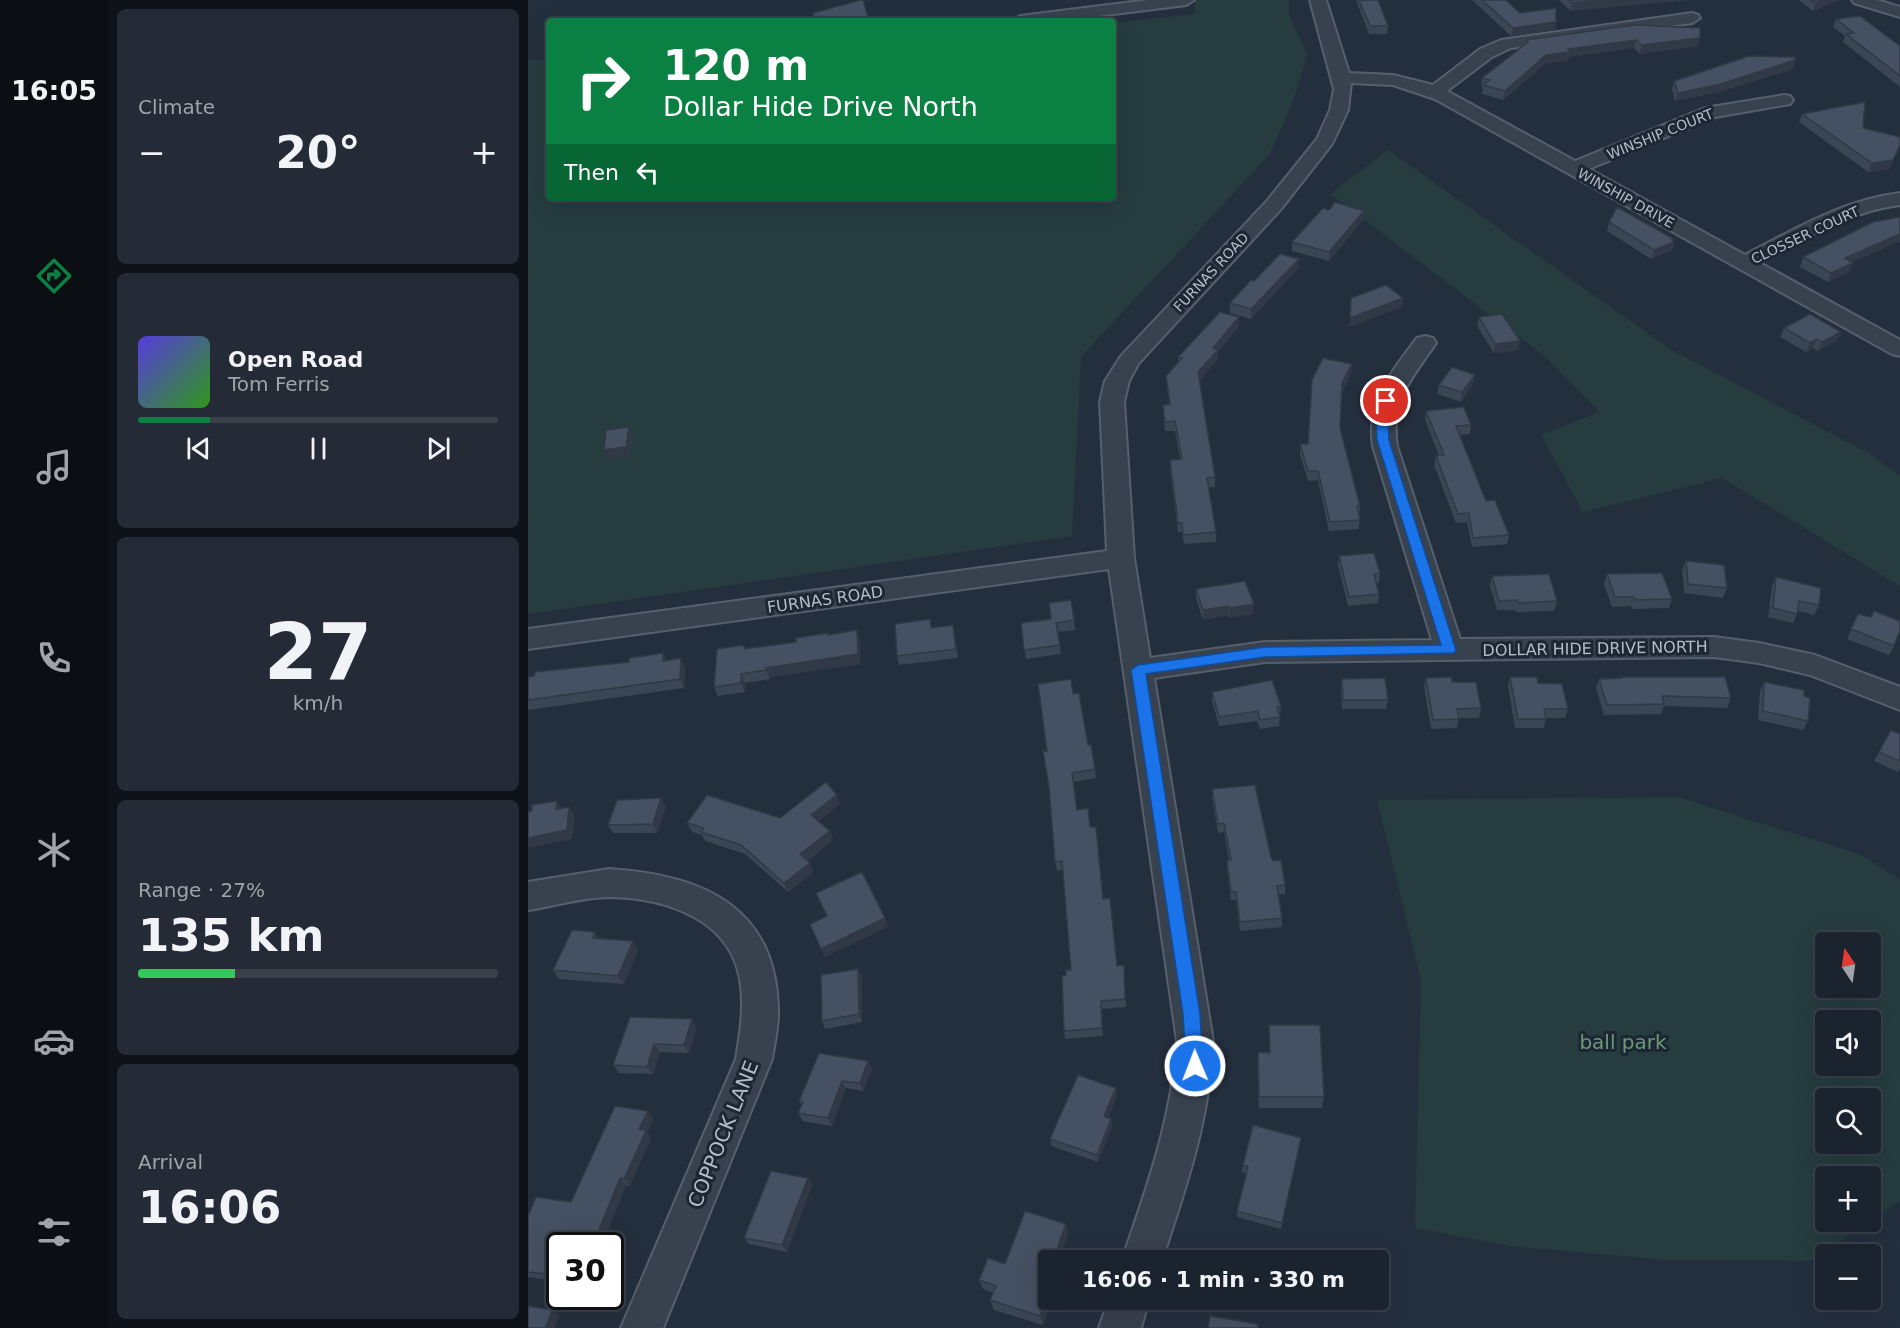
<!DOCTYPE html>
<html lang="en">
<head>
<meta charset="utf-8">
<style>
	body { margin:0; font-family:"DejaVu Sans",sans-serif; background:#242b36; color:#f1f3f6; height:100vh; display:flex; flex-direction:column; font-size:22px; white-space:nowrap }
	* { box-sizing:border-box; margin:0 }
	p { font-size:20px; color:#a0a4aa }
	.icon { flex:none; width:33px; height:33px; fill:none; stroke:currentColor; stroke-width:2; stroke-linecap:round; stroke-linejoin:round }
	.map { position:relative; flex:1; overflow:hidden }
	.panel { display:flex; flex-direction:column; gap:9px; padding:9px; background:#0f1319; width:420px }
	.panel>* { flex:none }
	.banner { position:absolute; left:18px; top:18px; width:570px; height:183px; border-radius:6px; box-shadow:0 6px 24px #0002,0 0 0 2px #39404a; background:#0b8043; color:#fff; overflow:hidden }
	.needle { width:39px; rotate:347deg }
	.fabs { position:absolute; left:1287px; top:932px; display:grid; gap:12px }
	.fabs a { display:grid; place-items:center; width:66px; height:66px; border-radius:6px; background:#1b232e; box-shadow:0 6px 24px #0002,0 0 0 2px #39404a; font-size:30px }
	.speed { position:absolute; left:18px; top:1232px; display:flex; gap:12px; font-size:30px; font-weight:700; text-align:center }
	.speed>* { display:grid; place-content:center; width:78px; height:78px; border-radius:50%; background:#1b232e; box-shadow:0 6px 24px #0002,0 0 0 2px #39404a; line-height:1 }
	.speed .limit { border:3px solid #111; border-radius:9px; background:#fff; color:#111 }
	.pin { position:absolute; display:grid; place-items:center; width:51px; height:51px; color:#fff; margin:-26px; border:3px solid #fff; border-radius:50%; box-shadow:0 2px 6px #0007 }
	.me { position:absolute; width:66px; margin:-33px; rotate:359deg; stroke-linejoin:round; filter:drop-shadow(0 0 4px #0008) }
	.turn { display:flex; align-items:center; gap:21px; height:126px; padding:0 18px; font-size:27px }
	.turn .icon { width:78px; height:78px; stroke-width:2.5 }
	.turn b { display:block; font-size:42px; line-height:51px }
	.then { display:flex; align-items:center; height:57px; padding:0 18px; background:#0003; gap:12px; font-size:22px }
	.big { font-size:45px; font-weight:600; line-height:1.1 }
	.panel .tile { flex:1; display:flex; flex-direction:column; justify-content:center; gap:9px; min-width:0; padding:0 21px; border-radius:9px; background:#242b36 }
	.panel .dial { align-items:center; gap:0 }
	.dial b { font-size:78px; line-height:1 }
	.song { display:flex; align-items:center; gap:18px }
	.cover { width:72px; height:72px; border-radius:9px; background:linear-gradient(135deg,hsl(250 70% 55%),hsl(110 70% 35%)) }
	.played { height:6px; border-radius:3px; background:linear-gradient(90deg,#0b8043 20%,#39404a 20%) }
	.keys { display:flex; justify-content:space-around; direction:ltr }
	.heat { display:flex; justify-content:space-between; align-items:center; font-size:33px; direction:ltr }
	.charge { height:9px; border-radius:4px; background:linear-gradient(90deg,#34c759 27%,#39404a 0) }
	.trip { position:absolute; left:510px; top:1250px; width:351px; height:60px; border-radius:6px; background:#1b232e; box-shadow:0 6px 24px #0002,0 0 0 2px #39404a; font-weight:600; line-height:60px; text-align:center }
	main { display:flex; flex:1; min-height:0 }
	.dock { display:flex; flex-direction:column; width:108px; justify-content:space-around; align-items:center; background:#0b0e12; color:#a0a4aa }
	.dock .icon { width:42px; height:42px }
	.dock .current { color:#0b8043 }
	.dock b { font-size:27px; color:#f1f3f6 }
	.map>svg:first-child { display:block }
	.green { fill:#263c3f; fill-rule:evenodd }
	.lines { fill:none; stroke-linecap:round; stroke-linejoin:round }
	.minor-casing { stroke:#565f6c; stroke-width:4 }
	.minor { fill:#38414e; fill-rule:evenodd }
	.wall { fill:#3b4654 }
	.shaded-wall { fill:#303945 }
	.building { fill:#455162; stroke:#303945; stroke-width:1.5 }
	.route { fill:#1a73e8; stroke:#114b97; stroke-width:1.5 }
	.labels { text-anchor:middle; stroke-width:6; stroke-linejoin:round; paint-order:stroke }
	.far-street-label { font-size:14px; fill:#b4bcc9; stroke:#1d2633 }
	.street-label { font-size:16px; fill:#b4bcc9; stroke:#1d2633 }
	.near-park-label { font-size:20px; fill:#6b9a76; stroke:#1d2633 }
	.near-street-label { font-size:20px; fill:#b4bcc9; stroke:#1d2633 }
</style>
</head>
<body>
<main>
<nav class="dock">
<b>16:05</b>
<svg class="icon current" aria-label="directions" viewBox="0 0 24 24"><path d="M12 3l9 9-9 9-9-9zM9 14v-3h6M13 9l2 2-2 2"/></svg>
<svg class="icon" aria-label="music" viewBox="0 0 24 24"><path d="M9 18V5l10-2v13"/><circle cx="6" cy="18" r="3"/><circle cx="16" cy="16" r="3"/></svg>
<svg class="icon" aria-label="phone" viewBox="0 0 24 24"><path d="M5 4h4l2 5-3 2q2 4 5 5l2-3 5 2v4C11 20 4 13 5 4z"/></svg>
<svg class="icon" aria-label="climate" viewBox="0 0 24 24"><path d="M12 3v18M4 7l16 10M4 17L20 7"/></svg>
<svg class="icon" aria-label="car" viewBox="0 0 24 24"><path d="M5 17H2v-5l4-1 3-4h7l3 4 3 1v5h-3M9 17h6M6 11h13"/><circle cx="7" cy="17" r="2"/><circle cx="17" cy="17" r="2"/></svg>
<svg class="icon" aria-label="filters" viewBox="0 0 24 24"><path d="M4 7h16M4 17h16"/><circle cx="9" cy="7" r="2"/><circle cx="15" cy="17" r="2"/></svg>
</nav>
<section class="panel">
<div class="tile"><p>Climate</p>
<div class="heat"><a>−</a><b class="big">20°</b><a>+</a></div>
</div>
<div class="tile">
<div class="song"><i class="cover"></i><div><b>Open Road</b><p>Tom Ferris</p></div></div>
<div class="played"></div>
<div class="keys"><svg class="icon" aria-label="previous" viewBox="0 0 24 24"><path d="M18 5L8 12l10 7zM5 5v14"/></svg><svg class="icon" aria-label="pause" viewBox="0 0 24 24"><path d="M8 5v14M16 5v14"/></svg><svg class="icon" aria-label="next" viewBox="0 0 24 24"><path d="M6 5l10 7-10 7zM19 5v14"/></svg></div>
</div>
<div class="tile dial"><b>27</b><p>km/h</p></div>
<div class="tile"><p>Range · 27%</p><b class="big">135 km</b><div class="charge"></div></div>
<div class="tile"><p>Arrival</p><b class="big">16:06</b></div>
</section>
<div class="map">
<svg width="1372" height="1328" viewBox="0 0 1372 1328">
	<rect width="100%" height="100%" fill="#242f3e"/>
	<!-- green -->
	<path class="green" d="M667 0H761V16L779 54 767 96 742 154 553 357 544 536 0 614V60H21V198H585V23L667 14Z
		M860 150 1142 349 1342 454 1372 476V586L1194 478 1055 512 1013 435 1071 412 1020 359 802 194Z
		M1150 797 1334 855 1372 880V1201L1343 1220 1342 1176H1298V1221H1342L1282 1261 1138 1260 982 1246 887 1228 893 980 849 800ZM1298 942H1342V987H1298ZM1298 1020H1342V1065H1298ZM1298 1098H1342V1143H1298Z"/>
	<g class="lines">
		<!-- minor casing -->
		<g class="minor-casing">
			<path id="minor" d="M621 0H666L658 5 530 21H484L492 16Z
				M782 0H798L821 73 865 75 905 85 952 49 973 40 1164 13 1170 15 1172 18 1164 23 983 48 964 57 919 91 1047 161 1177 108 1256 95 1262 96 1265 100 1262 104 1187 117 1061 169 1217 255C1267 229 1315 200 1372 193V205C1321 211 1277 240 1232 263L1372 340V356L1364 354 907 99 865 85 823 83 820 110 804 144 753 209 610 364 601 381 596 402 606 558 622 658 737 642 904 640 845 446C838 400 863 373 889 338L897 336 905 338 908 343C884 378 862 401 869 446L932 639 1186 637 1231 643 1287 655 1372 687V710L1282 675 1231 663 1186 657 737 662 626 678 685 1041C682 1118 658 1188 634 1260H594C619 1188 644 1118 649 1041L581 569 0 649V629L579 551 572 402 577 381 593 356 739 201 789 139 802 110 806 89Z
				M1324 0H1349L1372 7V17L1326 3Z
				M81 869C177 875 252 908 250 1018 249 1032 246 1046 244 1059L135 1328H93L208 1059C212 1034 216 1011 213 986 206 920 139 898 82 897 55 897 27 906 0 910V882Z
				M581 1299H621L613 1328H571Z"/>
		</g>
		<!-- minor -->
		<use href="#minor" class="minor"/>
	</g>
	<!-- wall -->
	<path class="wall" d="M828 0H850L860 26 859 34H841Z
		M944 0H978L992 13 1027 30 983 36Z
		M1031 0H1159L1043 11Z
		M1271 0H1311L1285 11Z
		M1308 19 1372 46V87L1315 42 1317 36 1305 27Z
		M1106 25 1170 46 1112 54 1106 48 1041 57V60L1017 64 975 100 954 94 955 87 953 86 954 78 998 44V40Z
		M1267 60 1265 69 1191 92 1147 101 1144 89 1146 81Z
		M1274 114 1372 137V146L1361 169 1340 172 1271 122Z
		M801 210 836 211 835 220 801 261 764 251V242Z
		M1372 217V241L1324 262 1321 272 1300 282 1272 267 1275 257Z
		M1081 222 1146 241V242L1144 250 1123 259 1079 231Z
		M770 268 723 319 702 313V303L726 281Z
		M711 317V326L690 352V359L672 380 687 477V487H680L688 532V542L656 544 654 532H650L642 470V460L652 459 647 431H637L635 414V405L641 404 638 376 650 363V357Z
		M951 317 990 350 966 353 949 326Z
		M1256 328 1313 332 1309 341 1290 351 1285 348 1278 352 1252 337Z
		M824 364 823 373 814 392 812 428 832 506 831 529 801 531 790 480 780 481 772 454V444H780Z
		M947 375 945 384 933 402 909 394 911 385Z
		M898 411 943 425 942 434 932 435 958 501 981 535 979 544 944 547 939 522 928 523 906 465 908 456H911L897 420Z
		M811 556 852 573 851 583H848L851 594 850 603 820 606 810 565Z
		M1158 561 1199 588 1195 598 1156 593 1154 570Z
		M1079 574 1144 599 1141 608 1104 609 1103 606 1084 607 1076 584Z
		M964 576 1029 601 1026 611 988 612 987 610H969L962 586Z
		M1248 577 1291 605 1286 615 1270 611 1269 614 1265 623 1240 617 1244 586Z
		M668 589 725 614 701 618 700 615 675 620 668 598Z
		M1330 614 1366 646 1361 655 1319 639Z
		M402 619 404 628 425 625 430 658 371 665 369 656Z
		M546 620 547 630 530 632 533 654 498 659 493 623Z
		M301 635 332 640V664L242 677V679L217 683V692L190 696 186 687 216 645 218 649 268 642Z
		M135 653 139 661 157 668 156 688 0 710V677L101 662Z
		M982 677 1010 683 1040 709 1037 718H1018L1016 728H987L980 686Z
		M1093 677 1203 698 1199 708 1136 706 1133 714 1076 715 1068 688 1071 679 1092 678Z
		M898 678 924 682 953 708 951 718H931L929 728 903 729 896 687Z
		M814 679 860 700 858 709H814L813 688Z
		M1236 682 1276 696 1280 721 1275 730 1230 720 1232 691Z
		M684 692 753 706 751 726 732 729 729 721 691 726 684 701Z
		M545 694 567 769 568 778 545 782 549 810 562 827 575 899 589 966 596 965 598 1007 574 1009 575 1036 537 1039 536 1031 538 975 543 970 535 870 529 871 527 862 519 751Z
		M1363 730 1372 734V769L1370 772 1346 761Z
		M684 789 743 857 757 885V894H750L754 918V927L712 931 708 900H703L699 870V861H701L696 832 690 833 684 798Z
		M309 795 312 804 290 821 302 831 305 840 279 861 282 863 285 872 260 892 217 854 177 841 174 835 164 832 159 823 252 818Z
		M138 807 129 833H85L80 825Z
		M67 932 71 939 105 941 110 950 96 984 31 979 25 970Z
		M330 969 334 977V1022L297 1029 294 1021Z
		M102 1017 169 1027 161 1053 132 1052 125 1074 91 1073 85 1065Z
		M741 1025 796 1097 794 1108H731L729 1064 730 1052 741 1053Z
		M340 1061 344 1069 335 1091 318 1088 304 1126 275 1121 270 1113 274 1106 271 1101Z
		M588 1088 589 1095 580 1118 583 1119 584 1126 570 1162 523 1146 522 1139Z
		M125 1118 119 1132 123 1138 102 1186 98 1185 74 1245 42 1244 27 1281 0 1277V1216L43 1202Z
		M773 1138 753 1229 709 1217V1211L718 1173 714 1172 715 1165Z
		M284 1185 259 1252 221 1244 216 1238Z
		M538 1224 540 1234 520 1260V1299H524L515 1325 466 1310 462 1300 465 1293 455 1289 451 1280Z"/>
	<!-- shaded-wall -->
	<path class="shaded-wall" d="M1079 0H1159L1043 11 1044 3Z
		M1295 0H1311L1285 11 1288 3Z
		M340 17 341 21H307Z
		M1028 22 1027 30 983 36 985 28Z
		M1172 38 1170 46 1112 54 1114 45Z
		M1108 40 1106 48 1041 57V60L1017 64 975 100 977 91 1018 55 1040 49Z
		M1267 60 1265 69 1191 92 1147 101 1150 93Z
		M1372 145 1361 169 1340 172 1344 163Z
		M836 211 835 220 801 261V252Z
		M1372 234V241L1313 267 1317 258Z
		M1146 239 1144 250 1123 259 1126 250Z
		M771 259 770 268 723 319V309Z
		M1325 263 1321 272 1300 282 1303 273Z
		M875 298 874 307 821 327 822 318Z
		M711 317V326L690 352V359L670 382V372L685 348Z
		M1313 332 1309 341 1290 351 1294 342Z
		M1289 339 1285 348 1278 352 1282 343Z
		M992 341 990 350 966 353 967 344Z
		M824 364 823 373 813 392 814 383Z
		M947 375 945 384 933 402 934 392Z
		M101 427 105 436 102 456 80 459 76 450Z
		M726 604 725 614 701 618V608Z
		M700 606V615L675 620V610Z
		M425 625 427 634 430 658 428 649Z
		M329 630 332 640V664L242 677V679L238 670V668Z
		M135 653 140 662 135 661Z
		M153 658 157 668 156 688 152 679Z
		M213 674 217 683V692L213 683Z
		M309 795 312 804 287 824 283 815Z
		M133 798 138 807 129 833 125 824Z
		M29 801 35 810 28 809Z
		M41 807 47 816 44 839 0 848V838Z
		M302 831 305 840 275 863 272 854Z
		M282 863 285 872 260 892 256 883Z
		M357 918 360 927 297 957 293 949Z
		M67 932 73 941 65 938Z
		M105 941 110 950 96 984 90 976Z
		M330 969 334 977V1022L331 1014Z
		M164 1019 169 1027 161 1053 156 1045Z
		M126 1044 132 1052 125 1074 119 1067Z
		M340 1061 344 1069 335 1091 332 1083Z
		M314 1081 318 1088 304 1126 300 1118Z
		M588 1088 589 1095 577 1124 576 1116Z
		M120 1111 125 1118 119 1132 123 1138 102 1186 96 1179 111 1129Z
		M583 1119 584 1126 570 1162 569 1155Z
		M773 1138 772 1145 753 1229 754 1223Z
		M92 1178 98 1185 74 1245H69L66 1242Z
		M280 1178 284 1185 259 1252 254 1245Z
		M538 1224 540 1234 531 1260H525Z
		M35 1238 42 1244V1245H32Z
		M32 1246V1269L27 1281 19 1274Z
		M520 1292V1299H524L515 1325 512 1316Z
		M25 1310 32 1316 27 1328H17Z"/>
	<!-- building -->
	<path class="building" d="M333 0H335L340 17 307 21H287L285 13Z
		M831 0H850L860 26H842Z
		M954 0H978L992 13 1028 8V22L985 28Z
		M1041 0H1079L1044 3Z
		M1283 0H1295L1288 3Z
		M1332 16 1372 46V76L1318 34 1326 33 1308 19Z
		M1106 25 1172 28V38L1114 45 1108 40 1040 49 1042 52 1018 55 977 91 955 85 962 80 954 78 1000 42 998 40Z
		M1221 56 1267 57V60L1193 84 1150 93 1146 81Z
		M1337 102 1335 128 1372 137V145L1365 160 1344 163 1274 114Z
		M807 202 836 211 801 252 764 242 795 208 801 210Z
		M1089 207 1146 239 1144 240 1146 242 1126 250 1081 222Z
		M1372 217V234L1317 258 1325 263 1303 273 1275 257 1345 222Z
		M752 254 771 259 723 309 702 303 723 280 726 281Z
		M858 285 875 298 822 318 823 298Z
		M692 312 711 317 685 348 690 350 670 372 687 477 679 478 688 532 655 535 654 523H650L642 460 654 459 647 421 637 422 635 405 642 404 638 376 654 358 650 357Z
		M974 314 992 341 967 344 951 317Z
		M1282 314 1313 332 1294 342 1289 339 1282 343 1256 328Z
		M795 358 824 364 814 383 812 428 832 506H829L832 520 802 522 790 471H780L772 444H780L784 380Z
		M924 367 947 375 934 392 911 385Z
		M936 407 943 425 928 426 958 501 967 500 981 535 945 538 941 513 930 514 908 456 916 455 898 411Z
		M101 427 98 447 76 450 78 430Z
		M846 553 852 573 846 574 851 594 821 597 811 556Z
		M1158 561 1196 565 1199 588 1160 584Z
		M1134 573 1144 599 1107 600 1106 597H1087L1079 574Z
		M1021 574 1029 601 990 603 989 600 971 601 964 576Z
		M1248 577 1293 588 1291 605 1271 601 1269 614 1245 608Z
		M717 581 726 604 701 608 700 606 675 610 668 589Z
		M543 600 546 620 528 623 532 645 496 650 493 623 523 619 521 603Z
		M1346 611 1372 621V631L1366 646 1323 629 1330 614 1343 617Z
		M402 619 403 628 425 625 428 649 369 656 367 624Z
		M329 630 330 654 238 668V670L213 674V683L186 687 189 649 216 645V649L268 642V638L300 633V635Z
		M135 653V661L153 658 152 679 0 700V677L6 676 7 672 101 662V658Z
		M924 677V682H948L953 708 929 709 931 719 905 720 898 678Z
		M982 677H1009L1010 683 1034 684 1040 709H1016L1018 719H990Z
		M1093 677H1197L1203 698 1134 696 1136 704 1079 705 1071 679 1094 678Z
		M857 678 860 700H815L814 679Z
		M543 679 545 694 551 693 560 745H563L567 769 544 773 549 810 560 808 562 827H568L575 899 582 898 589 966 596 965 597 999 573 1001 574 1028 536 1031 534 976 538 975V970H543L534 861 527 862 521 787 515 751H519L510 684Z
		M744 680 753 706 749 707 752 717 732 720 730 711 691 717 684 692Z
		M1236 682 1276 690V696L1282 698 1280 721 1235 711Z
		M1363 730 1372 734V761L1351 752Z
		M298 782 309 795 283 815 302 831 272 854 282 863 256 883 213 845 173 832 176 828 159 823 179 795 252 818Z
		M727 785 743 857 745 861 753 860 757 885 749 886 754 918 712 922 708 892H703L699 861 703 860 696 823 690 824 684 789Z
		M133 798 125 824 80 825 89 800Z
		M29 801 28 809 41 807 39 830 0 838V812L4 811V805Z
		M334 872 357 918 293 949 282 924 299 916 288 893Z
		M44 930 67 932 65 938 105 941 90 976 25 970Z
		M330 969 331 1014 294 1021 293 975Z
		M102 1017 164 1019 156 1045 126 1044 119 1067 85 1065Z
		M741 1025H792L796 1097H731L730 1052 742 1053Z
		M291 1053 340 1061 332 1083 314 1081 300 1118 270 1113 275 1102 271 1101Z
		M550 1075 588 1088 576 1116 583 1119 569 1155 522 1139Z
		M87 1106 120 1111 111 1129 118 1131 96 1179 92 1178 66 1242 35 1238 19 1274 0 1272V1216L8 1197 43 1202Z
		M725 1125 773 1138 754 1223 709 1211 720 1167 715 1165Z
		M243 1171 280 1178 254 1245 216 1238Z
		M497 1211 538 1224 525 1260H520V1292L512 1316 462 1300 468 1286 451 1280 460 1258 477 1264Z
		M0 1306 25 1310 17 1328H0Z
		M682 1316 730 1324V1328H680Z"/>
	<!-- route -->
	<path class="route" d="M858 398 864 401 860 417 861 440 928 650 926 653 737 657 618 674 672 1014 675 1066 673 1072 667 1074 661 1072 658 1066 655 1014 603 670 610 665 737 647 913 645 849 440 848 417 852 401Z"/>
	<g class="labels">
		<!-- far-street labels -->
		<g class="far-street-label">
			<text transform="translate(1132 134) rotate(-22)" y="5">WINSHIP COURT</text>
			<text transform="translate(1098 198) rotate(29)" y="5">WINSHIP DRIVE</text>
			<text transform="translate(1277 235) rotate(-25)" y="5">CLOSSER COURT</text>
			<text transform="translate(683 272) rotate(-47)" y="5">FURNAS ROAD</text>
		</g>
		<!-- street labels -->
		<g class="street-label">
			<text transform="translate(297 599) rotate(-8)" y="6">FURNAS ROAD</text>
			<text transform="translate(1067 648) rotate(-1)" y="6">DOLLAR HIDE DRIVE NORTH</text>
		</g>
		<!-- near-park labels -->
		<g class="near-park-label">
			<text x="1095" y="1049">ball park</text>
		</g>
		<!-- near-street labels -->
		<g class="near-street-label">
			<text transform="translate(195 1134) rotate(-68)" y="7">COPPOCK LANE</text>
		</g>
	</g>
</svg>
<div class="fabs">
<a><svg class="needle" viewBox="-14 -14 28 28"><path d="M0-13l5 13h-10z" fill="#e53935"/><path d="M0 13l5-13h-10z" fill="#a0a4aa"/></svg></a>
<a><svg class="icon" aria-label="sound" viewBox="0 0 24 24"><path d="M4 9h4l5-4v14l-5-4H4zM17 9q2 3 0 6"/></svg></a>
<a><svg class="icon" aria-label="search" viewBox="0 0 24 24"><circle cx="10" cy="10" r="6"/><path d="M15 15l6 6"/></svg></a>
<a>+</a>
<a>−</a>
</div>
<div class="speed"><div class="limit">30</div></div>
<div class="pin" style="left:858px;top:401px;background:#d93025"><svg class="icon" aria-label="arrive" viewBox="0 0 24 24"><path d="M6 21V4h12l-3 4 3 4H6"/></svg></div>
<svg class="me" style="left:667px;top:1066px" viewBox="-20 -20 40 40"><circle r="17" fill="#1a73e8" stroke="#fff" stroke-width="3"/><path d="M0-11L8 9 0 5-8 9z" fill="#fff"/></svg>
<div class="trip">16:06 · 1 min · 330 m</div>
<div class="banner">
<div class="turn"><svg class="icon" aria-label="right" viewBox="0 0 24 24"><path d="M7 20v-9h11M14 6l5 5-5 5"/></svg><div><b>120 m</b>Dollar Hide Drive North</div></div>
<div class="then">Then<svg class="icon" aria-label="left" viewBox="0 0 24 24"><path d="M17 20v-9H6M10 6l-5 5 5 5"/></svg></div>
</div>
</div>
</main>
</body>
</html>
